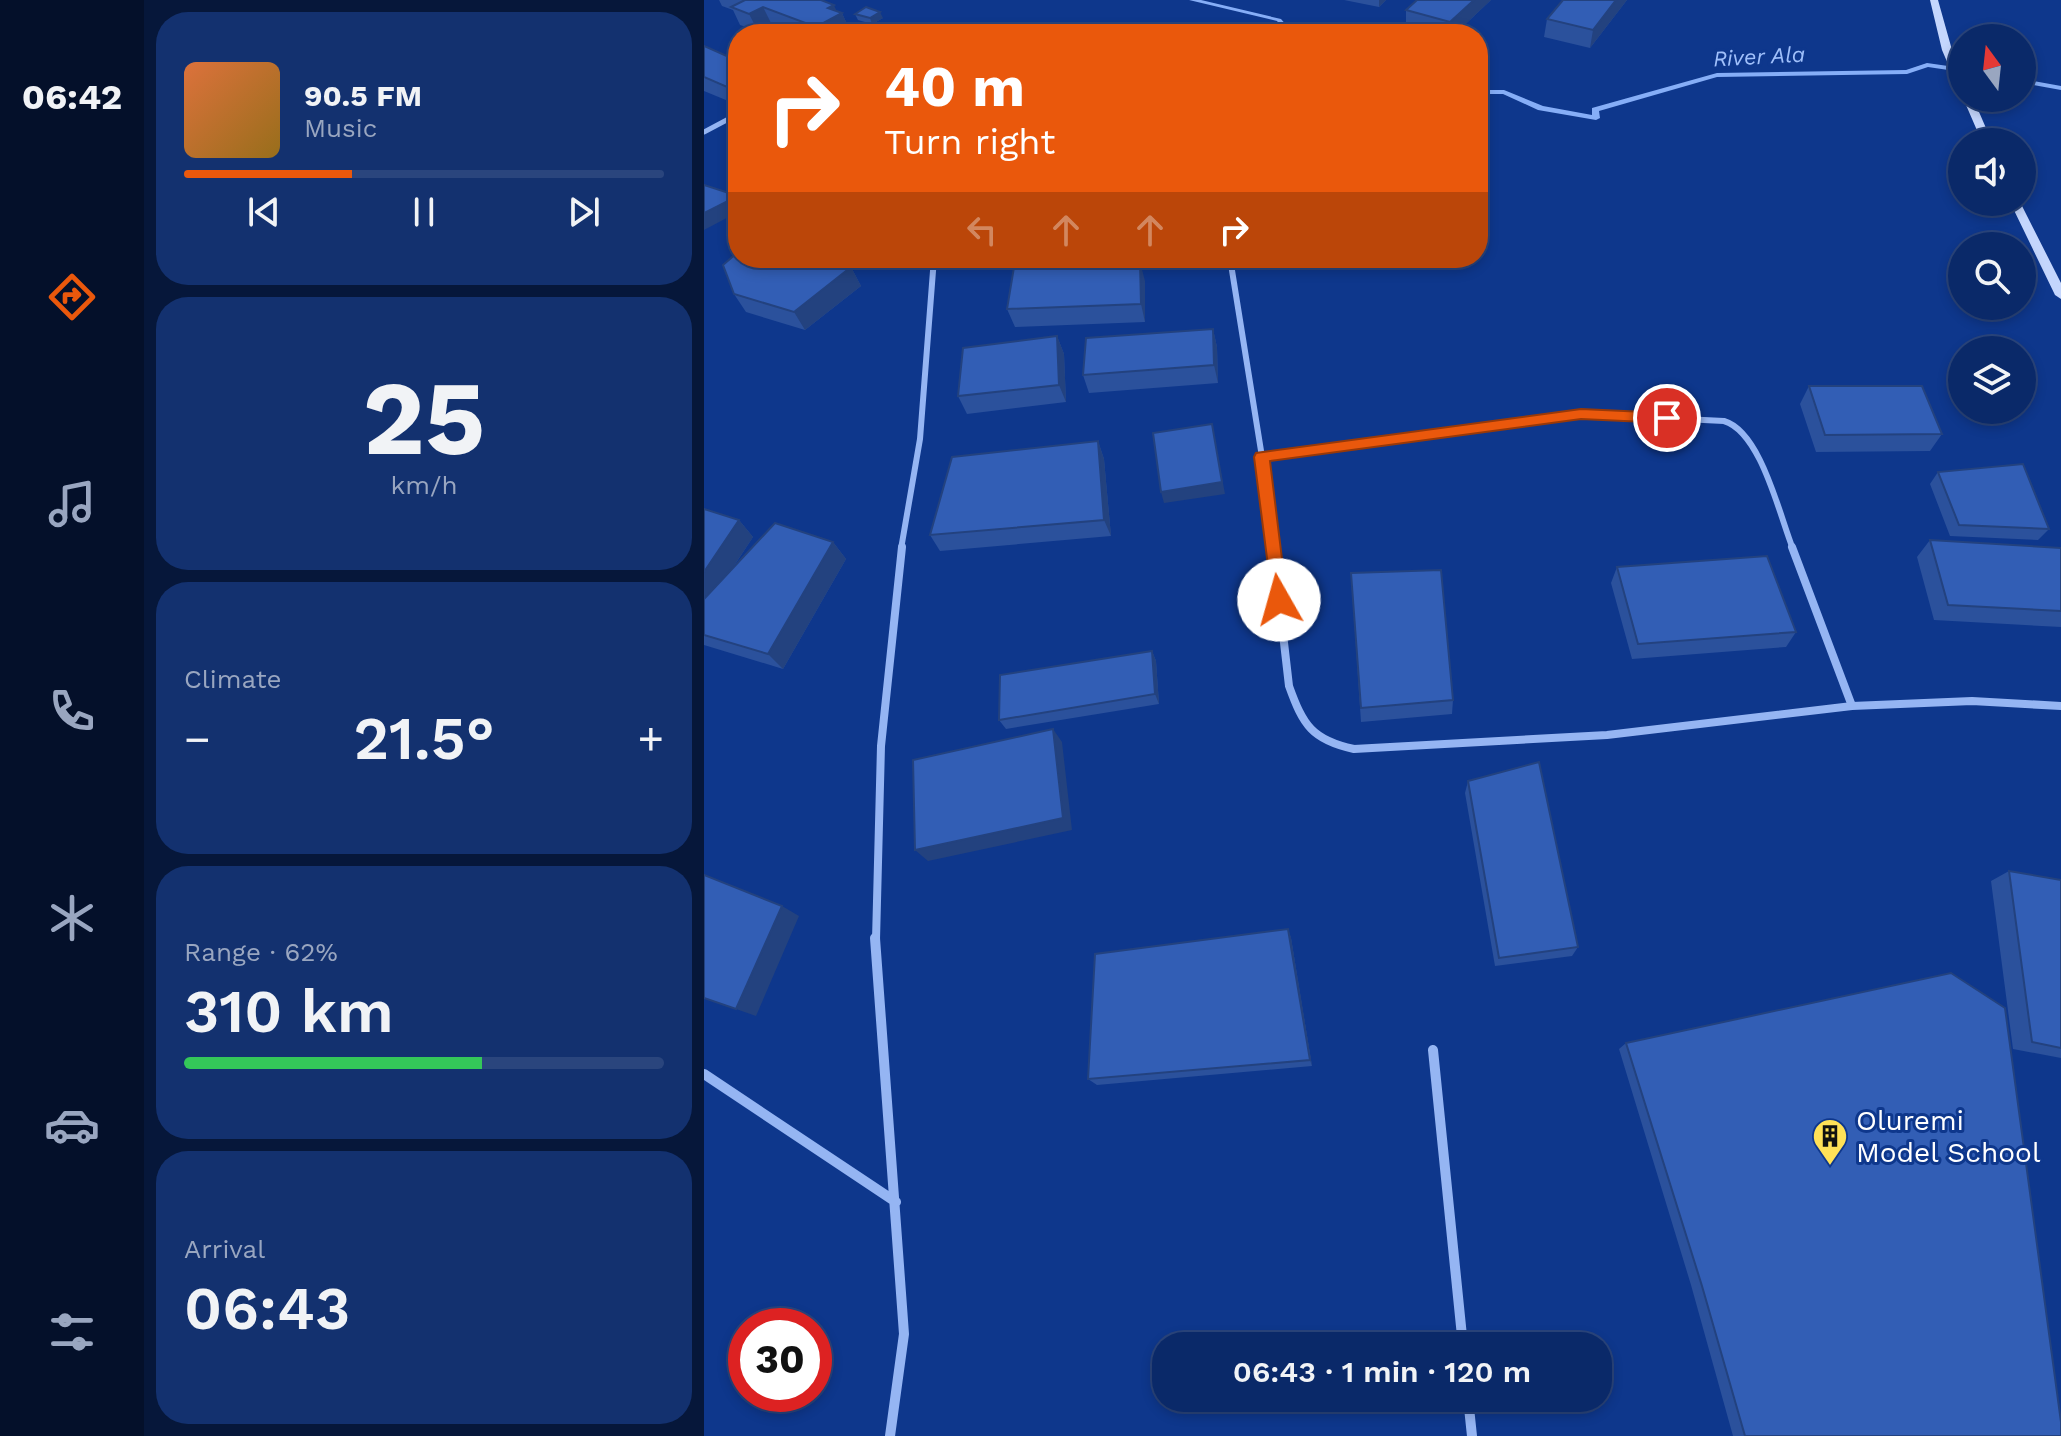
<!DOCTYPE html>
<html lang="en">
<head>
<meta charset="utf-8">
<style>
	body { margin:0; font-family:"Work Sans",sans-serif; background:#13316f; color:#f1f3f6; height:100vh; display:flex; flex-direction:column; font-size:30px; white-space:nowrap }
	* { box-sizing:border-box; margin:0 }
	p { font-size:26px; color:#99a6c0 }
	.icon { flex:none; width:44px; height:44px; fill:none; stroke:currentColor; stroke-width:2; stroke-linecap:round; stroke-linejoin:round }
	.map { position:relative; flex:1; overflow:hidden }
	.panel { display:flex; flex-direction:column; gap:12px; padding:12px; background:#06173a; width:560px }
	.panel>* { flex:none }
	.top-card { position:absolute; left:24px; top:24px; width:760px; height:244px; border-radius:32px; box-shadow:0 4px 12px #0003,0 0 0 2px #2a457d; background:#ea580c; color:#fff; overflow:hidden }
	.needle { width:52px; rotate:345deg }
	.buttons { position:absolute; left:1244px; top:24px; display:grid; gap:16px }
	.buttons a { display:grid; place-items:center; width:88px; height:88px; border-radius:50%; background:#0a2969; box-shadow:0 4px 12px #0003,0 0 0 2px #2a457d; font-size:40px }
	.speed { position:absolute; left:24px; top:1308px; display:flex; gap:16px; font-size:40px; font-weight:700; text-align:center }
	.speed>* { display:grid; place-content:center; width:104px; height:104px; border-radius:50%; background:#0a2969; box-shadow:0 4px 12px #0003,0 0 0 2px #2a457d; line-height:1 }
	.speed .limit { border:12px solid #d22; background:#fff; color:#111 }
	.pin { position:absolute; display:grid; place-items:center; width:68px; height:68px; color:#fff; margin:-34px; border:4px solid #fff; border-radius:50%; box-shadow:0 2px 8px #0007 }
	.me { position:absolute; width:88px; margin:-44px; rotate:353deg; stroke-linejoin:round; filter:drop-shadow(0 0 6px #0008) }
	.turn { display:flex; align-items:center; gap:28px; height:168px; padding:0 24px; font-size:36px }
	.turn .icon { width:104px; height:104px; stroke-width:2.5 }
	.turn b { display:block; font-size:56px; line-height:68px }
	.lanes { display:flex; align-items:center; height:76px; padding:0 24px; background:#0003; justify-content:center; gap:40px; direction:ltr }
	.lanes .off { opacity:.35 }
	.big { font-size:60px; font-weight:600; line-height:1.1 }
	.panel .widget { flex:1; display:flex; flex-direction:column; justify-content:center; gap:12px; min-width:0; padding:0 28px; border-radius:32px; background:#13316f }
	.panel .dial { align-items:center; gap:0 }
	.dial b { font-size:104px; line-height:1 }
	.song { display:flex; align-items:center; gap:24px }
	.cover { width:96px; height:96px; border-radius:12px; background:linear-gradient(135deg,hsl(20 70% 55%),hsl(40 70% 35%)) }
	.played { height:8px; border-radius:4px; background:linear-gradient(90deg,#ea580c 35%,#2a457d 35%) }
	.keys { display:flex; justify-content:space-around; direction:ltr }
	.heat { display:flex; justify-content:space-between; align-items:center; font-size:44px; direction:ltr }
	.charge { height:12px; border-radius:6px; background:linear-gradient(90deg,#34c759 62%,#2a457d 0) }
	.trip { position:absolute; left:448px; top:1332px; width:460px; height:80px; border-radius:32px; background:#0a2969; box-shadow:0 4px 12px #0003,0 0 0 2px #2a457d; font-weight:600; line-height:80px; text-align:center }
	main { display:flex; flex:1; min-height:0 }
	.dock { display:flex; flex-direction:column; width:144px; justify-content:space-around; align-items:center; background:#04102a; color:#99a6c0 }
	.dock .icon { width:56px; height:56px }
	.dock .active { color:#ea580c }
	.dock b { font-size:36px; color:#f1f3f6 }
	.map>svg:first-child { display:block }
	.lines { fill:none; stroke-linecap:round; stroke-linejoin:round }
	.stream { fill:#86aef7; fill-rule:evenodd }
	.street-far3 { stroke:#95b5f3; stroke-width:5 }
	.street-far2 { stroke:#95b5f3; stroke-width:6 }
	.street-far1 { stroke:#95b5f3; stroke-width:8 }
	.street { stroke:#95b5f3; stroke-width:10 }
	.secondary { fill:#c4d6fd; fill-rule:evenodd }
	.wall { fill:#2b519c }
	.shaded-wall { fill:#23427f }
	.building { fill:#325eb5; stroke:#23427f; stroke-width:2 }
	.route { fill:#ea580c; stroke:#983908; stroke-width:2 }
	.labels { text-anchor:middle; stroke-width:6; stroke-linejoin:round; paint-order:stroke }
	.far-water-label { font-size:22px; font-style:italic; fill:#a0c0fb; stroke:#0e378c }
	.near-poi-label { font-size:28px; fill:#fff; stroke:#0e378c; text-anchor:start }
</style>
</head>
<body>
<main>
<nav class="dock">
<b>06:42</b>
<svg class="icon active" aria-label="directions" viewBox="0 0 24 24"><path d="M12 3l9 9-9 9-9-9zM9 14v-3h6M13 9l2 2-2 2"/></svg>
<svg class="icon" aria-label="music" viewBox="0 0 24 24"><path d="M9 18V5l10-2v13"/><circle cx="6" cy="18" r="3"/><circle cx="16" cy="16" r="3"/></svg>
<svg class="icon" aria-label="phone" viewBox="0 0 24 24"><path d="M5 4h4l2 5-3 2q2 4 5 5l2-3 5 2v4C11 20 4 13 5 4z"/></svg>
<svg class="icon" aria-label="climate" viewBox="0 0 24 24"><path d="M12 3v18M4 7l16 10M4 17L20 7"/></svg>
<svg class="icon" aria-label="car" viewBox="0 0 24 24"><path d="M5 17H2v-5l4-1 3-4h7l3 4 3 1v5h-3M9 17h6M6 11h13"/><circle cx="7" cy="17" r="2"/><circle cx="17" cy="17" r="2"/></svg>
<svg class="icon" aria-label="filters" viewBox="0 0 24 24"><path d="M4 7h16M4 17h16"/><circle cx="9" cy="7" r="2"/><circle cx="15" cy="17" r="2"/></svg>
</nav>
<section class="panel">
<div class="widget">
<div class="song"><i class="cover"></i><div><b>90.5 FM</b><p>Music</p></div></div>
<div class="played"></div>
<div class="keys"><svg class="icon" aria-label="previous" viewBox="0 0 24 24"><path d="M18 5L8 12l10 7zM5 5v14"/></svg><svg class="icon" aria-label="pause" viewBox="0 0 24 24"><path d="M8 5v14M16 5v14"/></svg><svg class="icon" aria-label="next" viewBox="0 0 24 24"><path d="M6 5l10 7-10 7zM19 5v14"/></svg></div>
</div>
<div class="widget dial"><b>25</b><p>km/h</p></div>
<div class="widget"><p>Climate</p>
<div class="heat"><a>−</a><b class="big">21.5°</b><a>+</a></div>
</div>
<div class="widget"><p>Range · 62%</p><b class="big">310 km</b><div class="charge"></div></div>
<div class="widget"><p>Arrival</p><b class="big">06:43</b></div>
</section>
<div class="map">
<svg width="1357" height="1436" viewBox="0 0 1357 1436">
	<rect width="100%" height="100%" fill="#0e378c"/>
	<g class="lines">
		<!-- stream -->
		<path class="stream" d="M485 0H497L577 19 590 34H583L573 21Z
			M1223 63 1258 68V72L1224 67 1203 74 1013 77 895 111 896 118 892 120 834 110 799 94H774V90H800L839 106 888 115V108L1013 73 1202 70Z
			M1318 79 1357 86V90L1318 83Z"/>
		<!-- street-far3 -->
		<path class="street-far3" d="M0 132 34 114"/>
		<!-- street-far2 -->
		<path class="street-far2" d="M526 258 558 457 569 549
			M558 457 877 414 1020 421C1057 432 1075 514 1089 549
			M197 549 216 439 230 258"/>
		<!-- street-far1 -->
		<path class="street-far1" d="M569 547 585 686C599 725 608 740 650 749L903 735 1148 706 1268 701 1357 706
			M1088 547 1148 706
			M172 940 177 746 198 547"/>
		<!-- street -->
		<path class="street" d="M171 938 200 1334 186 1436
			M729 1050 759 1346
			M0 1074 192 1202
			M764 1398 768 1436"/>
		<!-- secondary -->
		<path class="secondary" d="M1226 0H1234L1248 50 1258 74V88L1253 85 1238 50Z
			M1259 98H1269L1288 142H1278Z
			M1306 202H1316L1357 283V299L1351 295Z"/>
	</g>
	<!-- wall -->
	<path class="wall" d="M15 0H117L133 11 138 13 146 31 140 34H93L68 25 54 31 36 25 29 10 18 6Z
		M640 0H682L675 7Z
		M787 0 751 34H725L702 28V10Z
		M859 0H923L886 48 840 37 843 19Z
		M151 14 179 18 168 24 154 20Z
		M0 46 34 61V105L0 91Z
		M147 267 157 286 101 330 42 312 30 294Z
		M441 281V322L311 327 303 309Z
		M509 329 513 347 514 383 385 393 379 375Z
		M353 336 360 354 362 402 263 414 254 396Z
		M1105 386 1238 434 1226 451 1112 452 1096 404Z
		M394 441 400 459 407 536 236 551 226 535Z
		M1234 472 1345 529 1334 540 1246 536 1226 484Z
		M0 509 35 520 49 537 28 569 129 542 142 559 79 669 0 645Z
		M1226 540 1357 548V627L1230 620 1213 557Z
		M913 567 1092 632 1082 647 928 659 907 583Z
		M647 573 749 700 748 714 657 722Z
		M448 651 452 661 455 704 302 729 295 720Z
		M764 781 874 947 868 956 791 966 761 793Z
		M1305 871 1357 880V1058L1309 1049 1287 881Z
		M584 929 587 938 608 1066 393 1085 384 1079Z
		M922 1043 1357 1436H1029L987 1285 915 1049Z"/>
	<!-- shaded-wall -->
	<path class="shaded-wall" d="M675 0H682L675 7Z
		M770 0H787L751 34H746V22Z
		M912 0H923L886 48 889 30Z
		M130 5 134 15 138 13 146 31 140 34H116L112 27 124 8Z
		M59 7 68 25 54 31 45 14Z
		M176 12 179 18 168 24 166 18Z
		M34 82V105L23 87Z
		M34 196V212L0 230V213Z
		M436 262 441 281V322L437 304Z
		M147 267 157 286 101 330 90 312Z
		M509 329 513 347 514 383 510 365Z
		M353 336 360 354 362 402 355 385Z
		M508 424 521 494 460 503 457 492Z
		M394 441 400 459 407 536 400 520Z
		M35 520 49 537 0 611V572Z
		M129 542 142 559 79 669 64 654Z
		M448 651 452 661 455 704 451 694Z
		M349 729 358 742 368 830 224 861 211 850Z
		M78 906 95 916 52 1016 32 1009Z
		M584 929 587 938 608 1066 606 1060Z"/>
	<!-- building -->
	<path class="building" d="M41 0H117L130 5 124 8 138 13 112 27 59 7 45 14 27 7Z
		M713 0H770L746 22 702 10Z
		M859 0H912L889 30 843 19Z
		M162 7 176 12 166 18 151 14Z
		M0 46 34 61V82L23 87 0 77Z
		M0 185 34 196 0 213Z
		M34 252V258H114L147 267 90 312 30 294 19 265Z
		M436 262 437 304 303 309 310 267Z
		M509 329 510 365 379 375 382 338Z
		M353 336 355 385 254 396 259 348Z
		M1105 386H1218L1238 434 1121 435Z
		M508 424 518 482 457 492 449 433Z
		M394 441 400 520 226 535 248 457Z
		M1319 464 1345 529 1255 525 1234 472Z
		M0 509 35 520 0 572Z
		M71 523 129 542 64 654 0 635V599Z
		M1226 540 1357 548V611L1244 605Z
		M1063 556 1092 632 934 644 913 567Z
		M737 570 749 700 657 708 647 573Z
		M448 651 451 694 295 720 296 675Z
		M349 729 359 818 211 850 209 760Z
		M835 762 874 947 795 958 764 781Z
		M1305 871 1357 880V1048L1328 1042Z
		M0 875 78 906 32 1009 0 998Z
		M584 929 606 1060 384 1079 391 954Z
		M1247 973 1301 1008 1357 1422V1436H1041L998 1286 922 1043Z"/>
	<!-- route -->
	<path class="route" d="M877 409 963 413 970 418 963 423 877 419 566 461 583 600 581 605H569L550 457 552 453Z"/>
	<!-- icons -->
	<defs>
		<g id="building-pin" transform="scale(1.8)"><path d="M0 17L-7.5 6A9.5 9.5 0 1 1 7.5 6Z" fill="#ffe157" stroke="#0e378c"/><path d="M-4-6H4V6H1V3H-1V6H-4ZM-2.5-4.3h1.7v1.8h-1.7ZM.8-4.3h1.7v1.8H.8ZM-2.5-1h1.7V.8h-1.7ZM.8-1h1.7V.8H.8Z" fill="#111"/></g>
	</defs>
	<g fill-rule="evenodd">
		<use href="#building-pin" x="1126" y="1136"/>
	</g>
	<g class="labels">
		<!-- far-water labels -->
		<g class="far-water-label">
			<text transform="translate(1055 56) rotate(-3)" y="8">River Ala</text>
		</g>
		<!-- near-poi labels -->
		<g class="near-poi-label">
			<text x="1152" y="1130">Oluremi<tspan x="1152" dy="32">Model School</tspan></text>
		</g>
	</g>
</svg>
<div class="buttons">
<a><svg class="needle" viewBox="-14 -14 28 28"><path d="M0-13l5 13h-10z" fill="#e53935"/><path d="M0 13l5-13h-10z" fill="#99a6c0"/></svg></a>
<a><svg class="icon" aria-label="sound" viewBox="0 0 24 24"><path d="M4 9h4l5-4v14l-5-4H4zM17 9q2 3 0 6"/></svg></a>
<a><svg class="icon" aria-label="search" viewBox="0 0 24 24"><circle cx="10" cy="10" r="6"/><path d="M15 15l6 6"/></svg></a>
<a><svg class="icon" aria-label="layers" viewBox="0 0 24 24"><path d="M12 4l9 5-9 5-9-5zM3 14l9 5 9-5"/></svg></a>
</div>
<div class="speed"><div class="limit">30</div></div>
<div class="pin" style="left:963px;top:418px;background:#d93025"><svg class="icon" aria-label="arrive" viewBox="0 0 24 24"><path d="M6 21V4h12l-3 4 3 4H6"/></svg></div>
<svg class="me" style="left:575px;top:600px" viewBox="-20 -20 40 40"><circle r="19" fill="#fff"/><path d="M0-13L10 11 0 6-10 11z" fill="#ea580c"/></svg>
<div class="trip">06:43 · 1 min · 120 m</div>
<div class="top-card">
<div class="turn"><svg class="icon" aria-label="right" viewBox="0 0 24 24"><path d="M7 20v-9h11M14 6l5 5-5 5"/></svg><div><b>40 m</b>Turn right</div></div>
<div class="lanes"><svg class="icon off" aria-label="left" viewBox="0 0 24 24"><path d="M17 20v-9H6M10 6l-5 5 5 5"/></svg><svg class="icon off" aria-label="ahead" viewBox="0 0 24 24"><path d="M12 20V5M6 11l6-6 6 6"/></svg><svg class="icon off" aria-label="ahead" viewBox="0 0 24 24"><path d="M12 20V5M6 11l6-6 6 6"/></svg><svg class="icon" aria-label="right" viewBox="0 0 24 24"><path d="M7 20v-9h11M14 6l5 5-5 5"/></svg></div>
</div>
</div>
</main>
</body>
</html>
